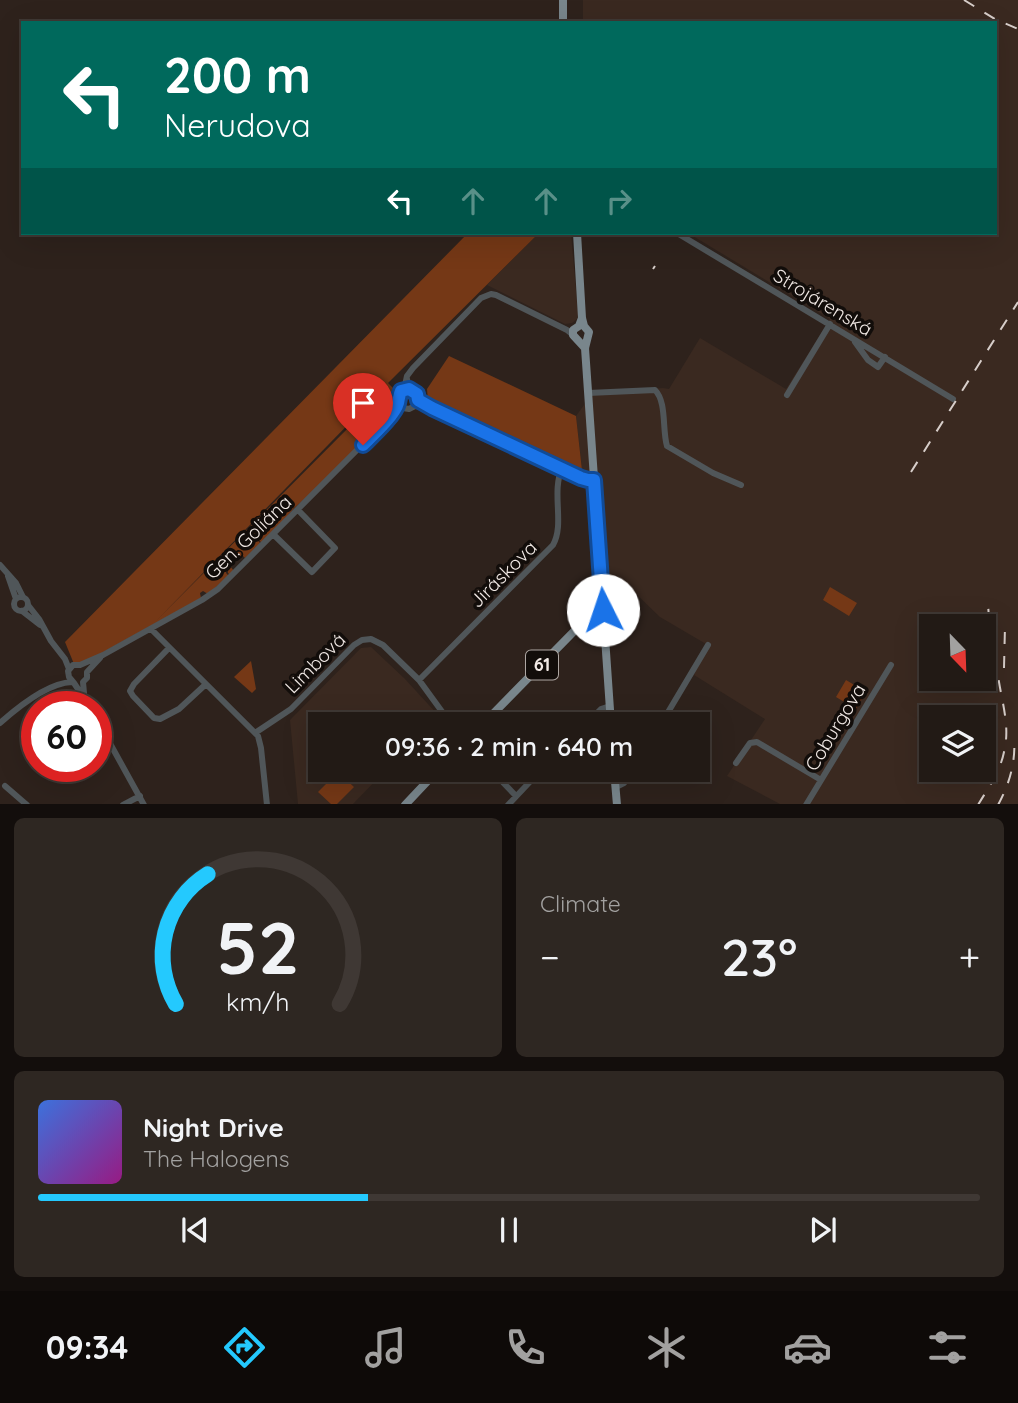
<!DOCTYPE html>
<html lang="en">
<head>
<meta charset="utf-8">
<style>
	body { margin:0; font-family:Quicksand,sans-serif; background:#2e2722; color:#f1f3f6; height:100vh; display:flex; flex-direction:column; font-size:26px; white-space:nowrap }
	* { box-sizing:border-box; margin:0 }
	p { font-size:23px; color:#a2a1a0 }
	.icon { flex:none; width:38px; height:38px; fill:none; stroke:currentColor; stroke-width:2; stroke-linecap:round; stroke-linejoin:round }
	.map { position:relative; height:804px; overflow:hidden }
	.panel { display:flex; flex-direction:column; gap:14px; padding:14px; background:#130e0c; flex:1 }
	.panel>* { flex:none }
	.banner { position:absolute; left:21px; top:21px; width:976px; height:214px; border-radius:0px; box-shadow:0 7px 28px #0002,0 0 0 2px #3f3834; background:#00695c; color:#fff; overflow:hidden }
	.needle { width:46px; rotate:157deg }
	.tools { position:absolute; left:919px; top:614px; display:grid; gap:14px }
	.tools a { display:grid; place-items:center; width:77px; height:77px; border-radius:0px; background:#221a15; box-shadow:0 7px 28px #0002,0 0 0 2px #3f3834; font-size:35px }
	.speed { position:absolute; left:21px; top:691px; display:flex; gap:14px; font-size:35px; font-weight:700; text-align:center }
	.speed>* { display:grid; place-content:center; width:91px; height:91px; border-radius:50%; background:#221a15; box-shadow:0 7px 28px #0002,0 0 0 2px #3f3834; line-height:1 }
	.speed .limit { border:10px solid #d22; background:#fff; color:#111 }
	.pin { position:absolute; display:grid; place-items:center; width:60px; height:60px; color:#fff; margin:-72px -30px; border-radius:50% 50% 50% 0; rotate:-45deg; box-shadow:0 0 7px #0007 }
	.pin .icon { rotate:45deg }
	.me { position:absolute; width:77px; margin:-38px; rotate:356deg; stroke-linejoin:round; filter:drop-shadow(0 0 5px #0008) }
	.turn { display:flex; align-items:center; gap:24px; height:147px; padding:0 28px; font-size:32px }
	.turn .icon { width:91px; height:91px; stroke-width:2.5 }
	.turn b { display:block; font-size:49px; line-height:60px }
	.lanes { display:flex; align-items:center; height:66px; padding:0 28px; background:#0003; justify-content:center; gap:35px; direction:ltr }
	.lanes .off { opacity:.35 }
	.big { font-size:52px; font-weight:600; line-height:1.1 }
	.panel .tile { flex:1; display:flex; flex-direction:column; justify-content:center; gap:10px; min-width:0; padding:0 24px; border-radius:10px; background:#2e2722 }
	.panel .dial { align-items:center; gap:0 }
	.dial svg { height:182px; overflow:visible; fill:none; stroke:#3f3834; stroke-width:7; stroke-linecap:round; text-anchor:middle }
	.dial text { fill:#f1f3f6; stroke:none }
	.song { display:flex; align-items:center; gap:21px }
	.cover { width:84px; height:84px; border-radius:10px; background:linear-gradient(135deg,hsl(220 70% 55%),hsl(310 70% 35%)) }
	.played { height:7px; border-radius:4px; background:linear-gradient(90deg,#24c9fe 35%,#3f3834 35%) }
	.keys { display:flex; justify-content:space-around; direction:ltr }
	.heat { display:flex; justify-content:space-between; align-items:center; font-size:38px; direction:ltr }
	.panel .tiles { flex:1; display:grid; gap:14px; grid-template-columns:1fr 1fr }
	.tile:last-child { grid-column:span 2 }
	.trip { position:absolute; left:308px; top:712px; width:402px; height:70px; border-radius:0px; background:#221a15; box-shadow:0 7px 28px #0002,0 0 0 2px #3f3834; font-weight:600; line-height:70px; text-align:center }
	.tabs { display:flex; height:112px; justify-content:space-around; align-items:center; background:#0e0a08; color:#a2a1a0 }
	.tabs .icon { width:49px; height:49px }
	.tabs .selected { color:#24c9fe }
	.tabs b { font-size:32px; color:#f1f3f6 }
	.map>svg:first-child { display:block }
	.built { fill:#3a2920; fill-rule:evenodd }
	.green { fill:#753816; fill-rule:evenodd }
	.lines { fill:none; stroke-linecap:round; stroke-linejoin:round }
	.minor { stroke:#505659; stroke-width:6 }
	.major { stroke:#79868c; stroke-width:8 }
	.rail { stroke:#d7ceca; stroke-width:2; stroke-dasharray:12 12; stroke-linecap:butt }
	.route-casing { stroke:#114b97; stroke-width:18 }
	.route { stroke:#1a73e8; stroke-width:12 }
	.labels { text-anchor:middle; stroke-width:7; stroke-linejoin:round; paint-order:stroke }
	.shield { fill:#120d0a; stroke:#aea7a3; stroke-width:2 }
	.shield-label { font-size:18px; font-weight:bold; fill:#f1e9e5 }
	.street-label { font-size:19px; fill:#f1e9e5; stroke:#120d0a }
</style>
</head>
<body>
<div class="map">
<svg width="1018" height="805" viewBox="0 0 1018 805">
	<rect width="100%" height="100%" fill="#2e221c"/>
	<!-- built -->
	<path class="built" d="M583 0H1018V804H780L727 776 765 719 694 675 706 644 660 617 635 593 605 596 582 470 576 416 592 394 663 388 669 389 700 338 786 389 830 319 688 233H996V23H583ZM931 626H984V679H931ZM931 718H984V770H931Z
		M539 233H571L578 314 577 319 572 323 565 324 487 285Z
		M371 647 405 679 439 716 430 724H320V770H386L352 805 298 804 290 720 361 648Z"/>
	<!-- green -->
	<path class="green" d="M468 233H539L388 383 397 392 392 406 394 408 387 417 312 493 294 508 284 520 262 543 254 536 261 544 245 558 242 555 238 558 234 553 226 561 234 571 230 575 228 573 227 566 226 573 229 576 208 594 203 591 200 593 201 598 89 660 74 664 65 642ZM372 400 374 402 365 411 156 621Z
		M449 356 576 416 582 470 428 402 427 389Z
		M830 587 857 603 849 616 823 600Z
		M251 661 256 689 252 693 234 677Z
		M846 680 866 692 856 709 836 697Z
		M338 772 354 787 337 804H331L318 792Z"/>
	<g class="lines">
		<!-- minor -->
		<path class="minor" d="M677 233 953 399
			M855 342 868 360 878 367 885 357
			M407 379 409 389 417 394 418 400
			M588 393 655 390C667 402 662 430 667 446L713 473 741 485
			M787 395 830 324
			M418 400 581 478 588 480H594
			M403 408 409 409 415 406 429 407
			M390 415 398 403V397L404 390 407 376 413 368 481 298 491 294 496 295 567 330 573 335
			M274 535 312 572 335 548 298 510
			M0 565 16 583 23 597
			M8 576 16 599
			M14 604a7 7 0 1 1 14 0a7 7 0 1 1-14 0Z
			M28 605 39 619 51 641 65 659 69 669
			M22 611 40 625
			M151 629 258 736 261 748 267 805
			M169 648 134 684 130 691 133 696 154 718 160 719 179 709 206 684
			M419 680 553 545C565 524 551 493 562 468
			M84 693 83 682 87 678V672L100 658
			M90 707 74 683 69 677 68 671 73 665H80L103 655 202 600 218 589 387 420 403 408
			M96 718 144 805
			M0 723C18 707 48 683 72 682
			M586 724 601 709 610 706
			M661 724 708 645
			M255 733 291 709 354 645 362 640 371 639 383 645 419 680 451 724
			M736 763 750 743 757 742 821 780
			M491 770 516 796
			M5 786 27 805
			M616 787 624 783 633 770
			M123 805 140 796
			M508 805 541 770
			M806 805 891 665"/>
		<!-- major -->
		<path class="major" d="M563 0V23
			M577 233 582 318 584 326 589 332 585 348 611 724
			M582 318 579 326 573 330V335L585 348
			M483 724 591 614 597 611 603 610
			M614 770 617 805
			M405 805 438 770"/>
		<!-- rail -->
		<path class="rail" d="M964 0 995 19 1018 29
			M653 269 655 266
			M911 472 1018 302
			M1004 668 1005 626
			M978 805C988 788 1000 772 1004 752 1010 728 1003 706 999 682 994 654 988 625 988 597
			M998 805C1010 783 1016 761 1014 736"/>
	</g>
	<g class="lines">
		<!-- route casing -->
		<g class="route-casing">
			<path id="route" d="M363 445C372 436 395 415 398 403 399 399 399 395 401 391L409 389 417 394 418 400 432 408 581 478 588 480H594L603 610"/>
		</g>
		<!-- route -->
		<use href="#route" class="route"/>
	</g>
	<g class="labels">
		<!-- shield labels -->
		<rect class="shield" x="526" y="650.5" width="32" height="29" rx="5"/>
		<g class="shield-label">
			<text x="542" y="671">61</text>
		</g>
		<!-- street labels -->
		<g class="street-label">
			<text transform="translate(823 302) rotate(31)" y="7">Strojárenská</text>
			<text transform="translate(248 537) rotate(-44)" y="7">Gen. Goliána</text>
			<text transform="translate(503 574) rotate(-45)" y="7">Jiráskova</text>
			<text transform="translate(315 663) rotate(-45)" y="7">Limbová</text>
			<text transform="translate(835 727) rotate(-59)" y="7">Coburgova</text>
		</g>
	</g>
</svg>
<div class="tools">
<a><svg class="needle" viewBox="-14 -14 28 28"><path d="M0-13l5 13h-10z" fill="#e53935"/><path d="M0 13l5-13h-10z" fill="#a2a1a0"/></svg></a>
<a><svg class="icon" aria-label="layers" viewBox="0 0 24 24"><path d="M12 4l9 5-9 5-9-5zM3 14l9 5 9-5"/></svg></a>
</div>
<div class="speed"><div class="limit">60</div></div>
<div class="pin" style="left:363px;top:445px;background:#d93025"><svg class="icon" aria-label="arrive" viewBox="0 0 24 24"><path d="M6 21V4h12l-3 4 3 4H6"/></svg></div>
<svg class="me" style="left:603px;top:610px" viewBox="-20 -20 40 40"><circle r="19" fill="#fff"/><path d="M0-13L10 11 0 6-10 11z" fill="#1a73e8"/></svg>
<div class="trip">09:36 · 2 min · 640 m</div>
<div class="banner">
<div class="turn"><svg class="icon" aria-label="left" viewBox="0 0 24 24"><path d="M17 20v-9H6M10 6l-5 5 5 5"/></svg><div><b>200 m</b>Nerudova</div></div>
<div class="lanes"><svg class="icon" aria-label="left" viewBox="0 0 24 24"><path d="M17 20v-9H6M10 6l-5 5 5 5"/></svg><svg class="icon off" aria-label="ahead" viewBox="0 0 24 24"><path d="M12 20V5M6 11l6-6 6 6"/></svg><svg class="icon off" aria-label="ahead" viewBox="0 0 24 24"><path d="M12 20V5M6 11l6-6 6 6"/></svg><svg class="icon off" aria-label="right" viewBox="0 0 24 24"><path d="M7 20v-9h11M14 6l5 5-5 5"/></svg></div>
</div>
</div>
<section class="panel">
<div class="tiles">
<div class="tile dial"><svg viewBox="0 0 100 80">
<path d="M14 69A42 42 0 1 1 86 69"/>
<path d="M14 69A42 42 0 0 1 28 12" stroke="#24c9fe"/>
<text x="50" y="56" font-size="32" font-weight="700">52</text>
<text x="50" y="72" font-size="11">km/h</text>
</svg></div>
<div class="tile"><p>Climate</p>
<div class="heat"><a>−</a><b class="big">23°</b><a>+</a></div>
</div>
<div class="tile">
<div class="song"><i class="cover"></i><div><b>Night Drive</b><p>The Halogens</p></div></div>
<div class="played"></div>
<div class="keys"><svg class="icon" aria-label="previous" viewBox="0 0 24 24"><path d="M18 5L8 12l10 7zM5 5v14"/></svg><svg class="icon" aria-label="pause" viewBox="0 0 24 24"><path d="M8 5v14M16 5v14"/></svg><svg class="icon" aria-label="next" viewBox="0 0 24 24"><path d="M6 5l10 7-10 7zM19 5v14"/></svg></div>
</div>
</div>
</section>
<nav class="tabs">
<b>09:34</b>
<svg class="icon selected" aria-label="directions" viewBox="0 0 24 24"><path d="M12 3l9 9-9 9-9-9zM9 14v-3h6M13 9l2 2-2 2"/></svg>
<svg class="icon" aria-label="music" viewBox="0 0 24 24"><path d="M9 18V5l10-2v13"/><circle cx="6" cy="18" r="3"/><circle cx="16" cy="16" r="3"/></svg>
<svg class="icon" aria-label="phone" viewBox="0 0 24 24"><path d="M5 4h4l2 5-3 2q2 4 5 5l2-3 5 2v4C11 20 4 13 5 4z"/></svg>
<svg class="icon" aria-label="climate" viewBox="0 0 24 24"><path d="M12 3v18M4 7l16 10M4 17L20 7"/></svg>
<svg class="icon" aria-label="car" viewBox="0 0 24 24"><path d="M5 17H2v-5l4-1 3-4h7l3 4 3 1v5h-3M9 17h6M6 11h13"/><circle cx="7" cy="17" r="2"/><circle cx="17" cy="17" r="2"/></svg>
<svg class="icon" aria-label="filters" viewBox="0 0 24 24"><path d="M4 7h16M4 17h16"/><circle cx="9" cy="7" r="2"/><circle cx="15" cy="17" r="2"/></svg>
</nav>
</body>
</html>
